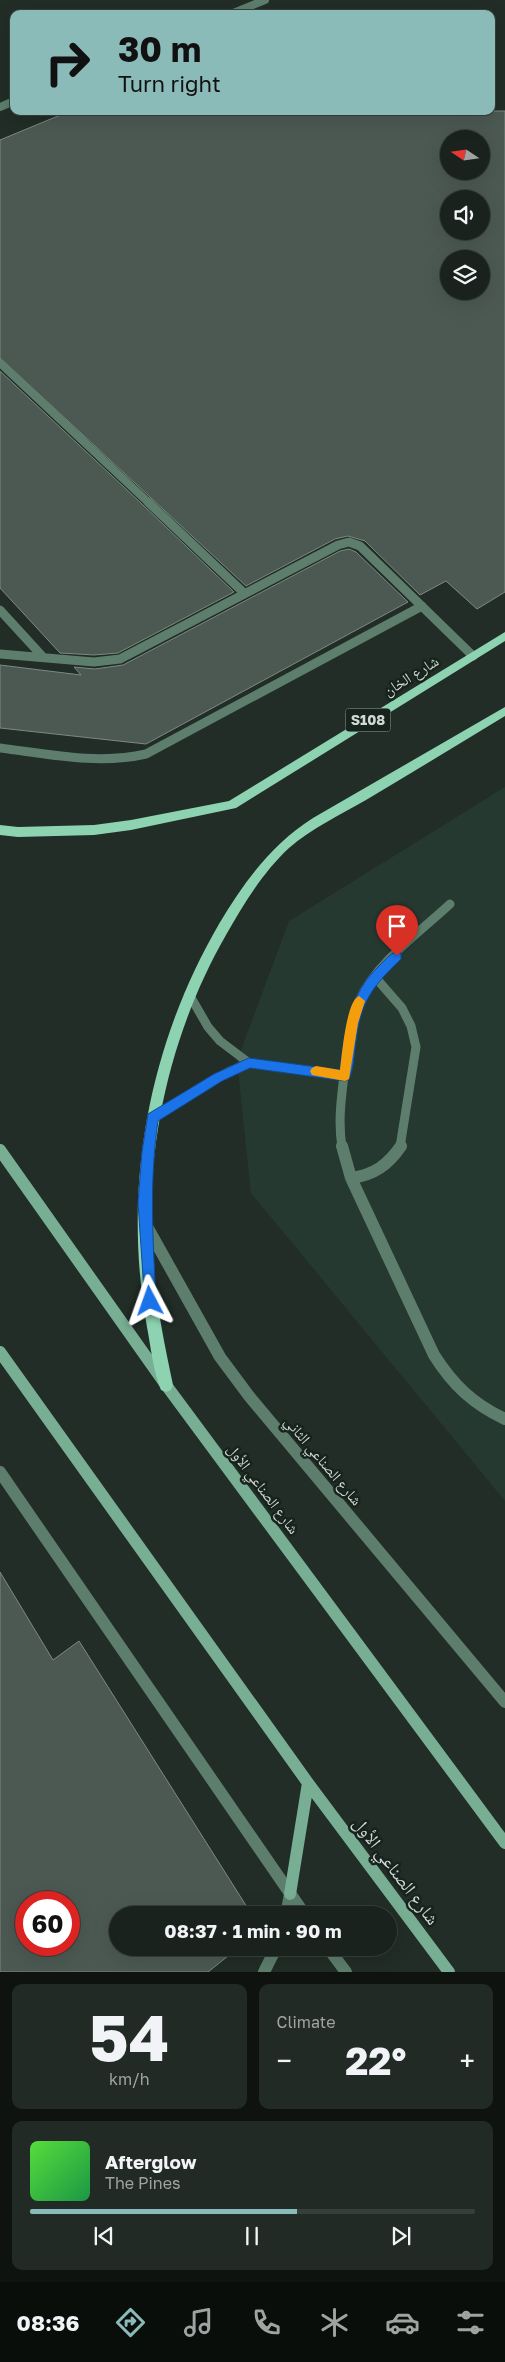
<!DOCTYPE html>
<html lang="en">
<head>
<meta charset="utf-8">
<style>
	body { margin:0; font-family:"Golos Text","Noto Naskh Arabic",sans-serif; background:#222a25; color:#f1f3f6; height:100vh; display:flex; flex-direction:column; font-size:19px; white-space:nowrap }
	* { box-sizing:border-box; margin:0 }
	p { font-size:16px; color:#9fa4a3 }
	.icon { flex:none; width:28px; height:28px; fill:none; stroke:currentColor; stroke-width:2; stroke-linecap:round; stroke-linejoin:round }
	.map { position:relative; height:1972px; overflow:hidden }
	.details { display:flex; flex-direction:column; gap:12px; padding:12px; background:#0e130f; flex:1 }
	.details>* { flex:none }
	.top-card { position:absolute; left:10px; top:10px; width:485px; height:105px; border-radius:10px; box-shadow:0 5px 20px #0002,0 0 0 1px #373f3b; background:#8bbbb9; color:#111; overflow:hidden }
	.needle { width:32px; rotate:283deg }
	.tools { position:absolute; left:440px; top:130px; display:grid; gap:10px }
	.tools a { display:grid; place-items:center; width:50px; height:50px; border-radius:50%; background:#19221c; box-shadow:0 5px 20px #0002,0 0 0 1px #373f3b; font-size:25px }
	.speed { position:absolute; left:15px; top:1891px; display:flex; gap:10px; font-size:25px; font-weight:700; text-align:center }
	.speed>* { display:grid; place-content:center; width:65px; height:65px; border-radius:50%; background:#19221c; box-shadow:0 5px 20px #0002,0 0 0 1px #373f3b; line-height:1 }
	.speed .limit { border:8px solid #d22; background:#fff; color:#111 }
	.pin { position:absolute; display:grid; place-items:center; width:42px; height:42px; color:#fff; margin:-51px -21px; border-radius:50% 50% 50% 0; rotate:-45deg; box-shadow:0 0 5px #0007 }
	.pin .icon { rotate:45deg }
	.me { position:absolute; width:55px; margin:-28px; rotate:356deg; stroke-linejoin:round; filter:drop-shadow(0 0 4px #0008) }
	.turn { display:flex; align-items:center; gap:18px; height:105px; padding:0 25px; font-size:22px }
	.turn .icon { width:65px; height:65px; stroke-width:2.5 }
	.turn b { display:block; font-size:35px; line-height:42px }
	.big { font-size:38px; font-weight:700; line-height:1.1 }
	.details .card { flex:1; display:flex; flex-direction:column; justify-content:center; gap:8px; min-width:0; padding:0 18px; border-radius:10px; background:#222a25 }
	.details .dial { align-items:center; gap:0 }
	.dial b { font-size:65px; line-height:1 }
	.song { display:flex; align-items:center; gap:15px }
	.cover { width:60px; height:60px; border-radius:8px; background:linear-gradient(135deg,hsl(110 70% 55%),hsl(140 70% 35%)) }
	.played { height:5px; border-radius:2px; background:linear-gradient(90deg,#8bbbb9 60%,#373f3b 60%) }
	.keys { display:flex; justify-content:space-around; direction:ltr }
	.heat { display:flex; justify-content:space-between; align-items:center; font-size:28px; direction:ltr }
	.details .tiles { flex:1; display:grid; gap:12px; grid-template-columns:1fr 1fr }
	.card:last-child { grid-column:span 2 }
	.trip { position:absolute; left:109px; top:1906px; width:288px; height:50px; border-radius:25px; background:#19221c; box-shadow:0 5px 20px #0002,0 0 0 1px #373f3b; font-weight:700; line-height:50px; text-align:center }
	.tab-bar { display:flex; height:80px; justify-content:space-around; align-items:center; background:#0a0e0b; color:#9fa4a3 }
	.tab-bar .icon { width:35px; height:35px }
	.tab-bar .selected { color:#8bbbb9 }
	.tab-bar b { font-size:22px; color:#f1f3f6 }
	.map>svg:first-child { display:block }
	.built { fill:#263930 }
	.building { fill:#4c5952; stroke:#7c8a82; fill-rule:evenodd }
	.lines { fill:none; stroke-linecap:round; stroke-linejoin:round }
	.service-far2 { stroke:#5d7e6d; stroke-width:8 }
	.service-far1 { stroke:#5d7e6d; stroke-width:9 }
	.service { stroke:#5d7e6d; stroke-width:12 }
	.minor { stroke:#5d7e6d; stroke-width:12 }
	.tertiary { stroke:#5d7e6d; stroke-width:12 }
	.secondary { stroke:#78ae93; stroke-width:12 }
	.primary { fill:#8dd3b1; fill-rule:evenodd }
	.route { fill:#1a73e8; stroke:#114b97 }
	.slow { fill:#f59e0b }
	.labels { text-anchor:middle; stroke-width:5; stroke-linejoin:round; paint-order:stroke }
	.shield { fill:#17231d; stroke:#99a29d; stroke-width:1 }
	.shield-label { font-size:14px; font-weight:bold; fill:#d1d9d4 }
	.street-label { font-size:15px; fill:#d1d9d4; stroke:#17231d }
	.near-street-label { font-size:18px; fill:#d1d9d4; stroke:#17231d }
</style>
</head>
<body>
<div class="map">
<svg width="505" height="1972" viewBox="0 0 505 1972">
	<rect width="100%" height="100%" fill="#212d26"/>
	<!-- built -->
	<path class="built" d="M505 787V1501L251 1193 237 1061 289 921Z"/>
	<!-- building -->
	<path class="building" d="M70 111H505V592L477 609 446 581 420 595 365 541 348 536 335 539 246 586 0 358V140ZM449 139H481V171H449ZM449 199H481V231H449ZM449 259H481V291H449Z
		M0 371 142 504 234 592 118 653 94 655 60 653 0 588Z
		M349 549 356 552 408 602 146 744 0 728V665L81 675 74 667 95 669 123 665 340 551Z
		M0 1572 53 1660 79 1641 252 1915H118V1948H238L208 1972H0ZM26 1902H69V1945H26Z"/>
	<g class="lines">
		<!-- service-far2 -->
		<path class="service-far2" d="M231 14 265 0
			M0 107 14 101
			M0 363 149 503"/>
		<!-- service-far1 -->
		<path class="service-far1" d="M148 502 244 593
			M0 610 43 657
			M0 654 94 662 120 659 338 545 349 542 360 546 473 656
			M0 748C48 754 98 765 146 754L422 606
			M375 977 402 1008 411 1026 416 1047 400 1147
			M189 994 208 1027 220 1041 249 1063 345 1076
			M153 1118 228 1072 249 1063
			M342 1147C338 1123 341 1100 344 1075 347 1051 349 1024 359 1001 375 964 421 931 450 904"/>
		<!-- service -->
		<path class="service" d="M342 1146 351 1178 434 1355C453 1385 473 1404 505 1419
			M351 1178C374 1175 388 1165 401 1146"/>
		<!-- minor -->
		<path class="minor" d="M145 1223 220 1357 249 1396 505 1702"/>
		<!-- tertiary -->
		<path class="tertiary" d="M0 1472 305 1915
			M286 1915 290 1894
			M328 1948 346 1972
			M264 1972 276 1948"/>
		<!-- secondary -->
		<path class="secondary" d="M0 1150 166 1385 505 1843
			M0 1352 308 1783 449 1972
			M290 1894 308 1783"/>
		<!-- primary -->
		<path class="primary" d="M505 632V641L236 808 131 830 94 835 18 837 0 835V825L18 827 94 825 131 820 229 801Z
			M505 707V716C459 744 413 772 366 800 340 815 312 828 289 848 263 872 243 905 226 935 171 1031 145 1144 152 1254 155 1298 164 1342 173 1385L171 1390 166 1392 161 1390C153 1371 151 1348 147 1327 122 1188 148 1046 219 924 244 882 272 844 313 818Z"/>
	</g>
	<!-- route -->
	<path class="route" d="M397 951 401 953V959C372 987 361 1001 356 1041 354 1053 354 1068 349 1079L345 1081 250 1068 222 1081 158 1121C149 1183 153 1239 156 1301L154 1305 150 1307 145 1305 138 1203 142 1152 148 1114 214 1074 249 1058 340 1070C345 1031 349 994 379 966 384 961 390 954 397 951Z"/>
	<!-- slow -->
	<path class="slow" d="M359 996 365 1001 358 1023 349 1079 345 1081 312 1075 310 1071 312 1068 316 1066 340 1070C342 1056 346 1001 359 996Z"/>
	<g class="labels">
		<!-- shield labels -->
		<rect class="shield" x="345.5" y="708.5" width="45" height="23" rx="4"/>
		<g class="shield-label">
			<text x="368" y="725">S108</text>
		</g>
		<!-- street labels -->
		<g class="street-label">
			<text transform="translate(411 676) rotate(-32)" y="5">شارع الخان</text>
			<text transform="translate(323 1461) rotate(50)" y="5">شارع الصناعي الثاني</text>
			<text transform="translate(263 1489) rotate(53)" y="5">شارع الصناعي الأول</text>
		</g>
		<!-- near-street labels -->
		<g class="near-street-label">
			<text transform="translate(396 1871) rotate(53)" y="6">شارع الصناعي الأول</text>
		</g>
	</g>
</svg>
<div class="tools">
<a><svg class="needle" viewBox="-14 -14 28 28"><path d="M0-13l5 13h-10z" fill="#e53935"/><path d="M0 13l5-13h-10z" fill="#9fa4a3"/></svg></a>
<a><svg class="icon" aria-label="sound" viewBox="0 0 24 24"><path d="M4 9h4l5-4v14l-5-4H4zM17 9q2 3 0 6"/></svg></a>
<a><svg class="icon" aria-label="layers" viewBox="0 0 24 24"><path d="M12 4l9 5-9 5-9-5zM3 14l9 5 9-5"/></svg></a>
</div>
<div class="speed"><div class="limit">60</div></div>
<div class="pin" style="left:397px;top:956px;background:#d93025"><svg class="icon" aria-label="arrive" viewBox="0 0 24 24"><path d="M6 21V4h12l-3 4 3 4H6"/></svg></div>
<svg class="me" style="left:150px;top:1301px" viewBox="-20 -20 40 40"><path d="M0-17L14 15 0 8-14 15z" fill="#1a73e8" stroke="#fff" stroke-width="4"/></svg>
<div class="trip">08:37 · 1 min · 90 m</div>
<div class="top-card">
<div class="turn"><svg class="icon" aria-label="right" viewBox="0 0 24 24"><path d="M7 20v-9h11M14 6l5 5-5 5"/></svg><div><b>30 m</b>Turn right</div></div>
</div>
</div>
<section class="details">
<div class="tiles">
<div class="card dial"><b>54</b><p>km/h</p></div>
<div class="card"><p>Climate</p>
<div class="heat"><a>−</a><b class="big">22°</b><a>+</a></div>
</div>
<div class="card">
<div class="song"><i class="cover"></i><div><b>Afterglow</b><p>The Pines</p></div></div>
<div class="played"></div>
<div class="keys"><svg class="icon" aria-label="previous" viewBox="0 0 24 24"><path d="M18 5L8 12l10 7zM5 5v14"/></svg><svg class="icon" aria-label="pause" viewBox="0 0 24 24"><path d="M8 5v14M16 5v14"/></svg><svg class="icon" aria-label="next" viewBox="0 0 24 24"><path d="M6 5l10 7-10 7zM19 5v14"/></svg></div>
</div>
</div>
</section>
<nav class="tab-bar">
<b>08:36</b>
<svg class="icon selected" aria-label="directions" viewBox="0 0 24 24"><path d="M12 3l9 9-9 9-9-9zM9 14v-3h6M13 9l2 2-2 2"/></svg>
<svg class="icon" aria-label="music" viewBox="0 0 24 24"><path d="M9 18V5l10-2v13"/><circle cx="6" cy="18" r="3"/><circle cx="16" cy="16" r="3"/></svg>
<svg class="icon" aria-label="phone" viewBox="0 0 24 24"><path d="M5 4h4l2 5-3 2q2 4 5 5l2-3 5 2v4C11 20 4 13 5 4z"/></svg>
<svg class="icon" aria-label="climate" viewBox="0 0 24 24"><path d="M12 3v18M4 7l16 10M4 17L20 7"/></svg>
<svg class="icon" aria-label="car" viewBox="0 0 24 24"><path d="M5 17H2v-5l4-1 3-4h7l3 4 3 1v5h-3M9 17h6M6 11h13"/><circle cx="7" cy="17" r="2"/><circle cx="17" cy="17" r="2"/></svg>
<svg class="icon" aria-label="filters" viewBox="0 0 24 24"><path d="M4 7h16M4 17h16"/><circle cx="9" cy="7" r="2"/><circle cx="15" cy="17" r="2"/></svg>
</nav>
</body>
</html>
